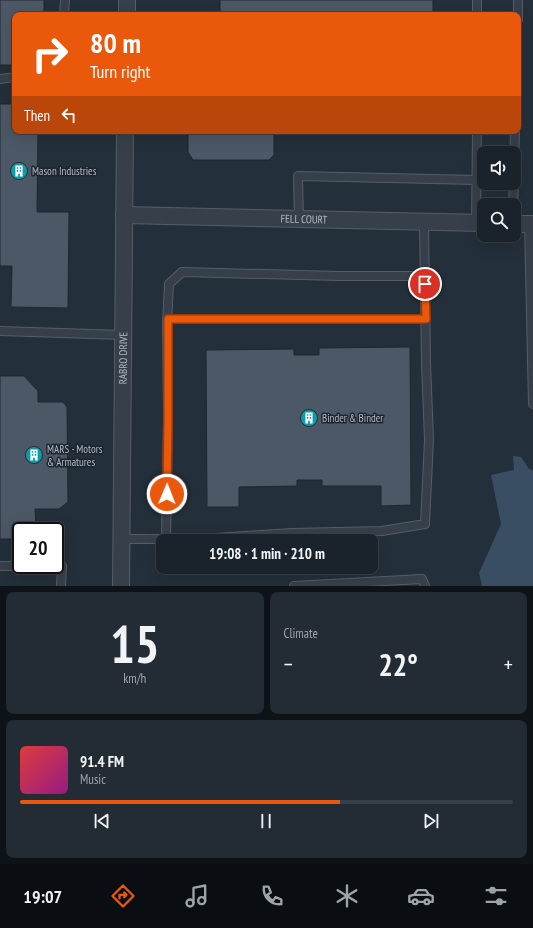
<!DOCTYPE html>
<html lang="en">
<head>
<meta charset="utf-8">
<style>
	body { margin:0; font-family:"PT Sans Narrow",sans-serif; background:#232b34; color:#f1f3f6; height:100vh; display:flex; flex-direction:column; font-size:15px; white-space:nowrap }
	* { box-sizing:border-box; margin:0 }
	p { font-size:13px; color:#9fa4a9 }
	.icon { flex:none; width:22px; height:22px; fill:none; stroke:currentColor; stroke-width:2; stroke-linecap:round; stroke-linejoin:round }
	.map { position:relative; height:586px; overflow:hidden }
	.side { display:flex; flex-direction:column; gap:6px; padding:6px; background:#0e1318; flex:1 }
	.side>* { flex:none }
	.hud { position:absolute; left:12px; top:12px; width:509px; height:122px; border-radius:8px; box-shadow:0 4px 16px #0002,0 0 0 1px #384048; background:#ea580c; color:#fff; overflow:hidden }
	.tools { position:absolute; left:477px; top:146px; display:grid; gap:8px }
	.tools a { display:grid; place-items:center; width:44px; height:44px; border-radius:8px; background:#1a232c; box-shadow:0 4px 16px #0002,0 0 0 1px #384048; font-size:20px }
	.speed { position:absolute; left:12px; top:522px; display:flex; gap:8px; font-size:20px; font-weight:700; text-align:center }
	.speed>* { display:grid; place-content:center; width:52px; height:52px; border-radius:50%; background:#1a232c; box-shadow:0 4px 16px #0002,0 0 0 1px #384048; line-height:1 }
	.speed .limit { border:2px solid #111; border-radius:6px; background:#fff; color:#111 }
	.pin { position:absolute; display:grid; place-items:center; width:34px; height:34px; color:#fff; margin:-17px; border:2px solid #fff; border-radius:50%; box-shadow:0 1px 4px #0007 }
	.me { position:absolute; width:44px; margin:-22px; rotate:1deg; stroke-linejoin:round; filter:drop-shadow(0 0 3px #0008) }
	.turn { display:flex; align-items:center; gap:14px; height:84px; padding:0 12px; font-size:18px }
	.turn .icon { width:52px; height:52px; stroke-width:2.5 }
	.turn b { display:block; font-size:28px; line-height:34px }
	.then { display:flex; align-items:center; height:38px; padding:0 12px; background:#0003; gap:8px; font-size:15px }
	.big { font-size:30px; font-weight:800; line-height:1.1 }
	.side .widget { flex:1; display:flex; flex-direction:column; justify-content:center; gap:6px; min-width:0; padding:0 14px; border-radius:8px; background:#232b34 }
	.side .dial { align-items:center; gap:0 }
	.dial b { font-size:52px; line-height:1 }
	.song { display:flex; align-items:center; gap:12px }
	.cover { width:48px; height:48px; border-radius:6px; background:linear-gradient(135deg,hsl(0 70% 55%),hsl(310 70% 35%)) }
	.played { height:4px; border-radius:2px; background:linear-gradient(90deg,#ea580c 65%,#384048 65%) }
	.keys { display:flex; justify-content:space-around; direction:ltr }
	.heat { display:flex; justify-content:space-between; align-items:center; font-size:22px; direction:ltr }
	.side .tiles { flex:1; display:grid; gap:6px; grid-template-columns:1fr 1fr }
	.widget:last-child { grid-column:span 2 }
	.trip { position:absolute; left:156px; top:534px; width:222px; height:40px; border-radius:8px; background:#1a232c; box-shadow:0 4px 16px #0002,0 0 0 1px #384048; font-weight:800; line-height:40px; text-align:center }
	.tabs { display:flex; height:64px; justify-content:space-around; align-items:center; background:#0a0e12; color:#9fa4a9 }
	.tabs .icon { width:28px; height:28px }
	.tabs .on { color:#ea580c }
	.tabs b { font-size:18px; color:#f1f3f6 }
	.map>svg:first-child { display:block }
	.water { fill:#394e63 }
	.building { fill:#4c5865; stroke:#1e2731 }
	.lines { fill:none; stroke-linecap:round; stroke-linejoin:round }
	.service-casing { stroke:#555e68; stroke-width:10 }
	.minor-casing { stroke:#555e68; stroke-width:18 }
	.service { stroke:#37404a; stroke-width:8 }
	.minor { stroke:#37404a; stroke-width:16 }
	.route-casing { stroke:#983908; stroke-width:10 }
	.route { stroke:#ea580c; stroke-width:7 }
	.labels { text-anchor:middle; stroke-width:3; stroke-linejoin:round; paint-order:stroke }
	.poi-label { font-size:11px; fill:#b2bbc6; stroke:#1c252f; text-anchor:start }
	.street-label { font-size:11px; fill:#b2bbc6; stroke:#1c252f }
</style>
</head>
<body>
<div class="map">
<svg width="533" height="586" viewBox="0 0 533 586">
	<rect width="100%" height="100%" fill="#232f3a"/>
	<!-- water -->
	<path class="water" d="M513 456 521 457 529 469 533 470V586H482L479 573 501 524 491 475 514 470Z"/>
	<!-- building -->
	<path class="building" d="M0 0H44V15H15V65H0Z
		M220 0H433V15H220Z
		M0 104H15V131H38L37 212H69L68 308 11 307 12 266H0Z
		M188 131H274V155L269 160H193L188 152Z
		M410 347 411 505 381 506V486H322V480H297V486L239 487V507H207L206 350 294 349V355H319V348Z
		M0 376H24L38 391V402H63L67 407 68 502 59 509H35L36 531H21V539H0Z"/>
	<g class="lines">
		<!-- service casing -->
		<g class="service-casing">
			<path id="service" d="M477 0V15
				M518 0V20
				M64 15 65 0
				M0 79 15 77
				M514 172 515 131
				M513 205 514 183
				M299 219 298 176 477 180
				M476 223 477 131
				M529 224 533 404
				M167 319H426
				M0 331 123 335
				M121 539H201L292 533 382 531 425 524 429 440 426 363 424 222
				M166 539 168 419 167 324 169 284 182 272 339 276H425
				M0 566H62L61 586
				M294 586 422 579 425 586"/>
		</g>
		<!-- minor casing -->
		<g class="minor-casing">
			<g id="minor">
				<path d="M127 15V0"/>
				<path id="s1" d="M124 215 484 223"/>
				<path d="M514 224H533"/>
				<path id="s2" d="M121 586 125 131"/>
			</g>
		</g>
		<!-- service -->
		<use href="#service" class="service"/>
		<!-- minor -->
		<use href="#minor" class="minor"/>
	</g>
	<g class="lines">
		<!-- route casing -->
		<g class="route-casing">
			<path id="route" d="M167 494 168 419V319H426L425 284"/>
		</g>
		<!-- route -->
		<use href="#route" class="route"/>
	</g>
	<!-- icons -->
	<defs>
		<g id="building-disc" transform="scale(0.9)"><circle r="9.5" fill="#0f9aa8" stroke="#1c252f"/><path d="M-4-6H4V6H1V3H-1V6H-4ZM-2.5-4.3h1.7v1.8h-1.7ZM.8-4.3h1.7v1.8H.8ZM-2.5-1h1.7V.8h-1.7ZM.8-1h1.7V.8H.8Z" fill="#fff"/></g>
	</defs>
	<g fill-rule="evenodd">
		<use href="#building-disc" x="19" y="171"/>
		<use href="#building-disc" x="309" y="418"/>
		<use href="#building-disc" x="34" y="455"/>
	</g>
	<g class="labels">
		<!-- poi labels -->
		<g class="poi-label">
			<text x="32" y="175">Mason Industries</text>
			<text x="322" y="422">Binder &amp; Binder</text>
			<text x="47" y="453">MARS - Motors<tspan x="47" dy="13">&amp; Armatures</tspan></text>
		</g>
		<!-- street labels -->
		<g class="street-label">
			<text dy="4" stroke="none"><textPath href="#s1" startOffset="180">FELL COURT</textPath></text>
			<text dy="4" stroke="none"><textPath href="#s2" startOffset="228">RABRO DRIVE</textPath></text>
		</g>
	</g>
</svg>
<div class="tools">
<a><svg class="icon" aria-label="sound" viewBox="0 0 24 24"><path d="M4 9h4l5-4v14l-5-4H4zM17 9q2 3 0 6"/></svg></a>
<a><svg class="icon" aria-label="search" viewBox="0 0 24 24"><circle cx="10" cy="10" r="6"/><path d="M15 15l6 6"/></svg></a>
</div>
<div class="speed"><div class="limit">20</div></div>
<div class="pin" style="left:425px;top:284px;background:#d93025"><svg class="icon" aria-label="arrive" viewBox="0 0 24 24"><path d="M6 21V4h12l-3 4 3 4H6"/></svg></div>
<svg class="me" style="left:167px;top:494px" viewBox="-20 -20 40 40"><circle r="17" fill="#ea580c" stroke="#fff" stroke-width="3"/><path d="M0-11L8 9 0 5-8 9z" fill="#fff"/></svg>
<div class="trip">19:08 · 1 min · 210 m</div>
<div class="hud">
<div class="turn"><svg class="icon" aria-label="right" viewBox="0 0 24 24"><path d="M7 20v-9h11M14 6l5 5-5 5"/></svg><div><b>80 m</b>Turn right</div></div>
<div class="then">Then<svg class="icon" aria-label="left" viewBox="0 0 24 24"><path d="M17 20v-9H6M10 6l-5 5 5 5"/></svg></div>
</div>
</div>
<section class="side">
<div class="tiles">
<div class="widget dial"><b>15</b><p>km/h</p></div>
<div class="widget"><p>Climate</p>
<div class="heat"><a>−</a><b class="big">22°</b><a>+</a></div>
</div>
<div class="widget">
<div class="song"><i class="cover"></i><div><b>91.4 FM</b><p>Music</p></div></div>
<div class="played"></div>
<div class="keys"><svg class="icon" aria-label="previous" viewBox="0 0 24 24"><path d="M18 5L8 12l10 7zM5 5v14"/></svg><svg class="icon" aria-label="pause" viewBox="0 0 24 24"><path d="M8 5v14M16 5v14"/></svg><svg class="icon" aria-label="next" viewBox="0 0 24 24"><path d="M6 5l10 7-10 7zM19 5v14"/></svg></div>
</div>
</div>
</section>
<nav class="tabs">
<b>19:07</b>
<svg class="icon on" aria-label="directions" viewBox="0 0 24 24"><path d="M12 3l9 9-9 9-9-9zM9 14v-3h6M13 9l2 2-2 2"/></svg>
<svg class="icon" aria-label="music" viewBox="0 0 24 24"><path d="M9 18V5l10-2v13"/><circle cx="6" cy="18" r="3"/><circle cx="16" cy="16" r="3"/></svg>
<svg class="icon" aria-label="phone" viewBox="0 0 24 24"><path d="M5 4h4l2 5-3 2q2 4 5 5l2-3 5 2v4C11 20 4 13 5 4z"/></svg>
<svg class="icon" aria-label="climate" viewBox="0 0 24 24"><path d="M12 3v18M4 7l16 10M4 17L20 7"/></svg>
<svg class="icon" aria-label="car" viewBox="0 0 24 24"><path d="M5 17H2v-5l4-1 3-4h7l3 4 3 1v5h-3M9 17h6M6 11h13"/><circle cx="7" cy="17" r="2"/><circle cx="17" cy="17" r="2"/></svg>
<svg class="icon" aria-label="filters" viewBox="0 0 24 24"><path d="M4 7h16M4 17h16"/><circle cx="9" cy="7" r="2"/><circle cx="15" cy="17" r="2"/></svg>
</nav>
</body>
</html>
